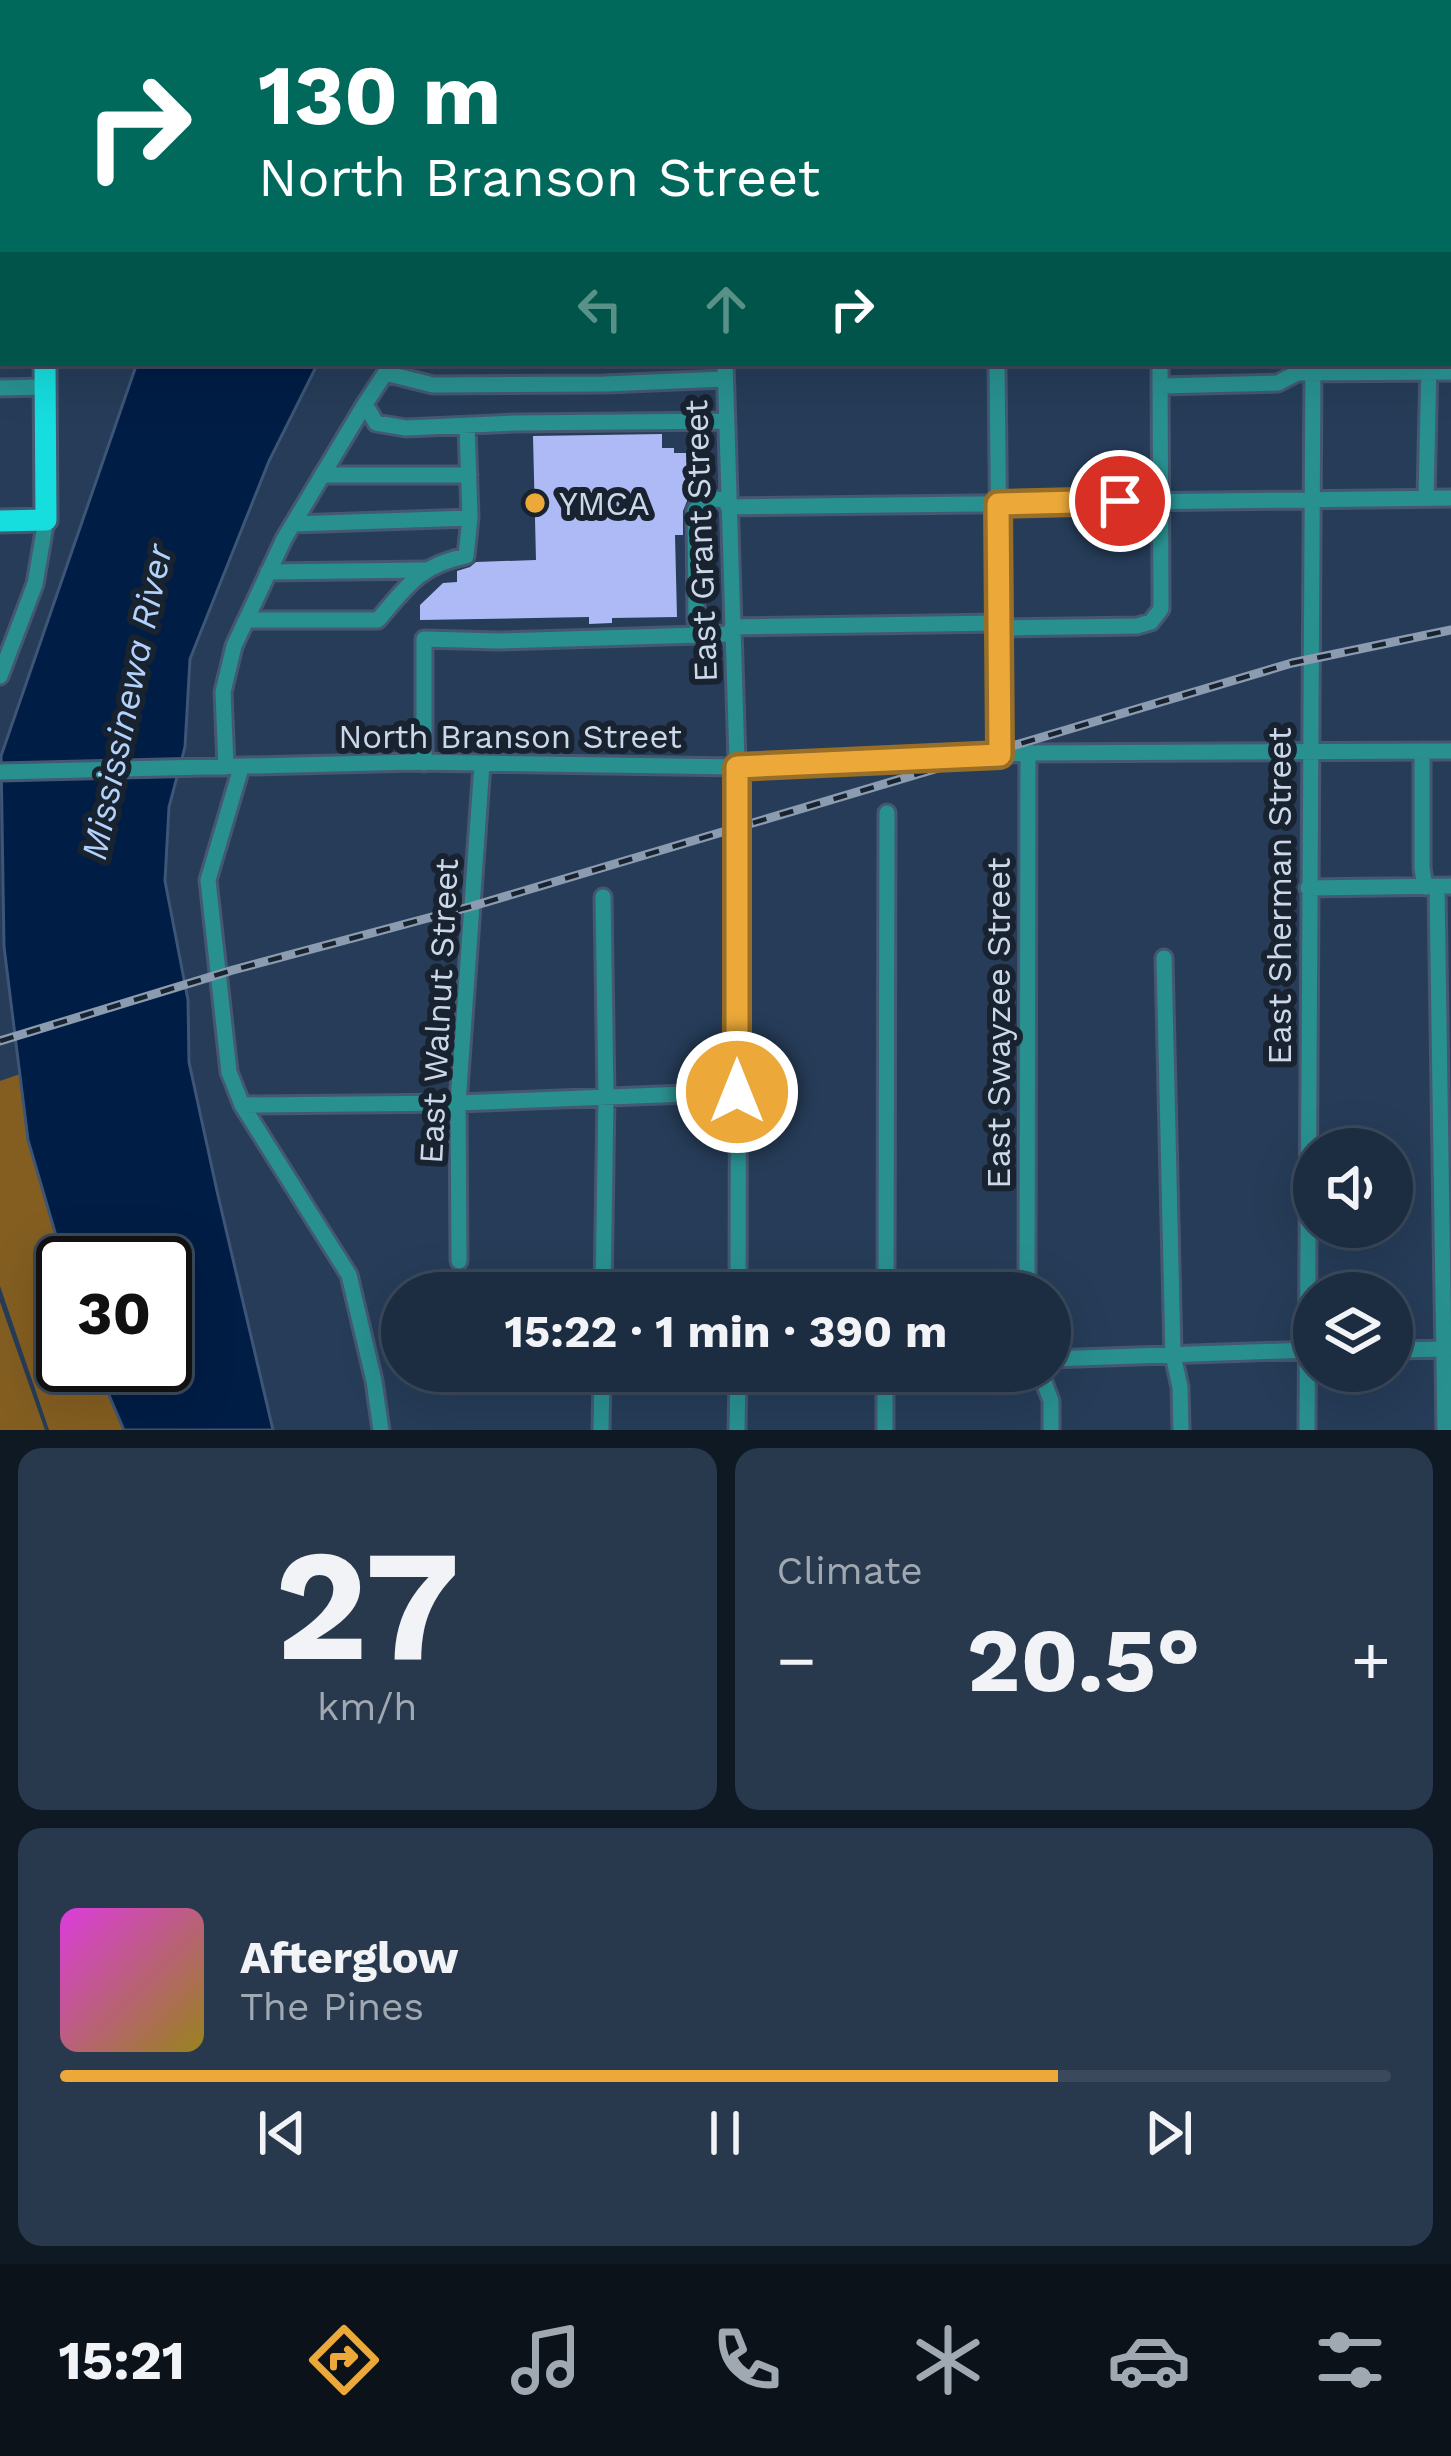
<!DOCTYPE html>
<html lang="en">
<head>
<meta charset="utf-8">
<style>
	body { margin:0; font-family:"Work Sans",sans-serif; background:#29394d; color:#f1f3f6; height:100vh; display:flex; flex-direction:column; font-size:45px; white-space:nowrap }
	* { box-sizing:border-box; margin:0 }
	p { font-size:39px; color:#a0a8b2 }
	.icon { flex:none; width:66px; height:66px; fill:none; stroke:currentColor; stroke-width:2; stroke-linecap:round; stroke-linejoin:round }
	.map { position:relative; height:1430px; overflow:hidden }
	.drawer { display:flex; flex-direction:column; gap:18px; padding:18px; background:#0f1924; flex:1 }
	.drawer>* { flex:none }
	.guide { position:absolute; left:0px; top:0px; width:1452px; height:366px; box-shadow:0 12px 48px #0002,0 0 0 3px #3a495b; background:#00695c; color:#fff; overflow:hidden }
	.controls { position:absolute; left:1293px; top:1128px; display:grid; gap:24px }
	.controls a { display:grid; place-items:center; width:120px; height:120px; border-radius:50%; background:#1c2d42; box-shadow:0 12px 48px #0002,0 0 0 3px #3a495b; font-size:60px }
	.speed { position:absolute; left:36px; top:1236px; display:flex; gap:24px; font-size:60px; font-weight:700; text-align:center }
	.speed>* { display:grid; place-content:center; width:156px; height:156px; border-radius:50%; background:#1c2d42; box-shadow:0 12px 48px #0002,0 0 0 3px #3a495b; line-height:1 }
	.speed .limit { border:6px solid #111; border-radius:18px; background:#fff; color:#111 }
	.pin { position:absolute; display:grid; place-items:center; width:102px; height:102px; color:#fff; margin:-51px; border:6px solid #fff; border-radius:50%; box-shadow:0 3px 12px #0007 }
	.me { position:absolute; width:132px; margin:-66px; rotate:0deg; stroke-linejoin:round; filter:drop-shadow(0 0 9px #0008) }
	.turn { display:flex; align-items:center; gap:42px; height:252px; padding:0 60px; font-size:54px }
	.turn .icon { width:156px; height:156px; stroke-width:2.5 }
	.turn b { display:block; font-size:84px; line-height:102px }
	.lanes { display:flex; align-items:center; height:114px; padding:0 60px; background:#0003; justify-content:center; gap:60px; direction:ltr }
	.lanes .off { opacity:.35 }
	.big { font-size:90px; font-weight:700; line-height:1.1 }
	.drawer .tile { flex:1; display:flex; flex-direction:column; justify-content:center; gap:18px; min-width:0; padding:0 42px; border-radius:24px; background:#29394d }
	.drawer .dial { align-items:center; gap:0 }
	.dial b { font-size:156px; line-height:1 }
	.song { display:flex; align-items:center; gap:36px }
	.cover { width:144px; height:144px; border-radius:18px; background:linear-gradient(135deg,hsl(300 70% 55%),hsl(50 70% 35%)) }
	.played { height:12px; border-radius:6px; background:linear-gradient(90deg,#eca93a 75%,#3a495b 75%) }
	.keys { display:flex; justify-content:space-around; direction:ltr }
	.heat { display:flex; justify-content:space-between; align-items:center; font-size:66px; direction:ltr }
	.drawer .tiles { flex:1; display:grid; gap:18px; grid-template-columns:1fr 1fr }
	.tile:last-child { grid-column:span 2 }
	.trip { position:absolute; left:381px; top:1272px; width:690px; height:120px; border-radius:60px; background:#1c2d42; box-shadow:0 12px 48px #0002,0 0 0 3px #3a495b; font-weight:700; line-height:120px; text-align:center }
	.dock { display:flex; height:192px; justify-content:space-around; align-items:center; background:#0b121a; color:#a0a8b2 }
	.dock .icon { width:84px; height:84px }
	.dock .current { color:#eca93a }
	.dock b { font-size:54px; color:#f1f3f6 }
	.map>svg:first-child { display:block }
	.green { fill:#845e21 }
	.water { fill:#001d45; stroke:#3d5576; stroke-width:3 }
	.building { fill:#aebaf5 }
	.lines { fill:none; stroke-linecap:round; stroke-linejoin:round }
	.minor-casing { stroke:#445872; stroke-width:21 }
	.major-casing { stroke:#445872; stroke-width:27 }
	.path { stroke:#7d8ea5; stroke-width:3; stroke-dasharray:9 9; stroke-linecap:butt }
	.minor { stroke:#299090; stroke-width:15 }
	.major { stroke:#16ddde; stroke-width:21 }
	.rail-casing { stroke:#8b9cb1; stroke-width:9 }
	.rail { stroke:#192330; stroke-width:4.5; stroke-dasharray:14; stroke-linecap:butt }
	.route-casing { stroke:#996e26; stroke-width:30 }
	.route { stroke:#eca93a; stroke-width:21 }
	.poi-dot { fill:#eca93a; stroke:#192330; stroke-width:4.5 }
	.labels { text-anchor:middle; stroke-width:12; stroke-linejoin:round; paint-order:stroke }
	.poi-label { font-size:33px; fill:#cbd8ea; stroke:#192330; text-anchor:start }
	.street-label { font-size:33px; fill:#cbd8ea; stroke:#192330 }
	.water-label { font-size:36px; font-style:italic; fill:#b2d2fc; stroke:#192330 }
</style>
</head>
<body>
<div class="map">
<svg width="1451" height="1430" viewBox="0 0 1451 1430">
	<rect width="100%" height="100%" fill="#263c58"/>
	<!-- green -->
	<path class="green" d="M20 1074 85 1263H63V1365H121L144 1430H49L0 1286V1081Z
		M0 1302 45 1430H0Z"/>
	<!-- water -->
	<path class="water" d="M137 363H318L269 461 190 659 185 747 169 807 165 881 188 1000 189 1062 217 1191 273 1430H124L96 1365H165V1263H64L28 1140 4 947 1 756Z"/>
	<!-- building -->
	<path class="building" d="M662 434V448H674V453H686L687 501 683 511V535H675L677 617 612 618V623L589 624V617L420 620V605L443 583 457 582V571L470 567 476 562 536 560 533 436Z"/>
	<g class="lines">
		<!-- minor casing -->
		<g class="minor-casing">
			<path id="minor" d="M37 0V3
				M806 0H819
				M994 0V3
				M1203 0V3
				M1312 0V3
				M669 3 671 0
				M0 13H3
				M1449 115H1451
				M1449 245H1451
				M392 363 365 404 376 423 406 428 516 423 727 421
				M725 363 739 827 738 1293
				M997 363 1001 755
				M385 373 433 385 605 384 724 379
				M1160 386 1278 383 1297 373 1451 372
				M0 388 45 387
				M322 475H469
				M1426 498 1429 363
				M728 507 1451 498
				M293 524 470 518
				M268 572 424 570
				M246 620H378C407 586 420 565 466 556L470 518 467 425
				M732 627 999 623
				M999 628 1137 626 1151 622 1161 609 1160 363
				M700 635 696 620 695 511 702 500 728 499
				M0 676 35 584 46 520
				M1422 751V868L1425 887
				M424 763V639L498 641 733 634
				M226 767 223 692 234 646 284 539 365 404
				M241 768 208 880 229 1072 242 1105 349 1275 374 1381 381 1430
				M0 772 416 762 737 767 1028 753 1451 751
				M1437 887 1445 1430
				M1308 888 1451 886
				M603 897 606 1097 603 1293
				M1164 958 1173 1355 1180 1387 1181 1430
				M242 1105 458 1103 737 1092
				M459 1261 458 1103 482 764
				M886 1293 887 813
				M1027 1293 1028 753
				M1392 1350 1449 1349
				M1050 1359 1311 1350
				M1040 1371 1051 1401V1430
				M601 1430 602 1371
				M737 1430 738 1371
				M885 1430V1371
				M1307 1430 1313 363"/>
		</g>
		<!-- major casing -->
		<g class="major-casing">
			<path id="major" d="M198 3 199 0
				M0 263H3
				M0 521 46 520 45 363"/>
		</g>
		<!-- path -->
		<path class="path" d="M245 3 247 0
			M66 363H68"/>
		<!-- minor -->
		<use href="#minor" class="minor"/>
		<!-- major -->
		<use href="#major" class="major"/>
		<!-- rail casing -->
		<g class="rail-casing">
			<path id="rail" d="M0 1041 233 970 473 906 1292 663 1451 630"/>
		</g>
		<!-- rail -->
		<use href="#rail" class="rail"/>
	</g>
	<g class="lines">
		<!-- route casing -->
		<g class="route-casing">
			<path id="route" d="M737 1092V767L1000 755 998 504 1120 501"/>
		</g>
		<!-- route -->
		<use href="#route" class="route"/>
	</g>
	<!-- markers -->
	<circle class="poi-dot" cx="535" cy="503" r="12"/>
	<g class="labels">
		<!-- poi labels -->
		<g class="poi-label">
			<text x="559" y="515">YMCA</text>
		</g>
		<!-- street labels -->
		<g class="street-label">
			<text transform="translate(700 541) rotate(-92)" y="12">East Grant Street</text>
			<text x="510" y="748">North Branson Street</text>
			<text transform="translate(1279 896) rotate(-90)" y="12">East Sherman Street</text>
			<text transform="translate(438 1011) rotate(-87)" y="12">East Walnut Street</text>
			<text transform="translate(998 1023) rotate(-90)" y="12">East Swayzee Street</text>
		</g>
		<!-- water labels -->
		<g class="water-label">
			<text transform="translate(126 702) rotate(-78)" y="13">Mississinewa River</text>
		</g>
	</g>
</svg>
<div class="controls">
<a><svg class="icon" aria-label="sound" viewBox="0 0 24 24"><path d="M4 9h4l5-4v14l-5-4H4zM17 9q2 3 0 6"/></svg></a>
<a><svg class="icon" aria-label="layers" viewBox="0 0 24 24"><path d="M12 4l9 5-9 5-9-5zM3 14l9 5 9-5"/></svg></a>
</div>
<div class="speed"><div class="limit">30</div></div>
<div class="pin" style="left:1120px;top:501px;background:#d93025"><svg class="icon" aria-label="arrive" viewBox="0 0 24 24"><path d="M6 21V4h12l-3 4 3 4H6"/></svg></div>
<svg class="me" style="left:737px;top:1092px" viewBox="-20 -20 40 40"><circle r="17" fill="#eca93a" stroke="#fff" stroke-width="3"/><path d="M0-11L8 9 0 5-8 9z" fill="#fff"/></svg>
<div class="trip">15:22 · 1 min · 390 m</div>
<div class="guide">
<div class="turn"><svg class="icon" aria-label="right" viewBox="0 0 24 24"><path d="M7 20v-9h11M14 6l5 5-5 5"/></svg><div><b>130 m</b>North Branson Street</div></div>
<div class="lanes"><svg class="icon off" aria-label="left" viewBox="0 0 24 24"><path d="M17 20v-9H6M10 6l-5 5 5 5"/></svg><svg class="icon off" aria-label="ahead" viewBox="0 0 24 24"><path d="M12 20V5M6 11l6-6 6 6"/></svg><svg class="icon" aria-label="right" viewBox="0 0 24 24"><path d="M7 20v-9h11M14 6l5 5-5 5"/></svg></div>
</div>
</div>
<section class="drawer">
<div class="tiles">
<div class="tile dial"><b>27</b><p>km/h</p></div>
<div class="tile"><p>Climate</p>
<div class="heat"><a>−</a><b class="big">20.5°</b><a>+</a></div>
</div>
<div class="tile">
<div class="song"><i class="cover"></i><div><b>Afterglow</b><p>The Pines</p></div></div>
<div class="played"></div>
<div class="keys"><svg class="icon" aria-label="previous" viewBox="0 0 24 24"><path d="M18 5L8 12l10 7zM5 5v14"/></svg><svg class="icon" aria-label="pause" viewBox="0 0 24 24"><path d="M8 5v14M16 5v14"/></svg><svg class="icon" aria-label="next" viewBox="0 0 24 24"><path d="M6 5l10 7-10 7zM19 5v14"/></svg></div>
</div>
</div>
</section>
<nav class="dock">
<b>15:21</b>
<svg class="icon current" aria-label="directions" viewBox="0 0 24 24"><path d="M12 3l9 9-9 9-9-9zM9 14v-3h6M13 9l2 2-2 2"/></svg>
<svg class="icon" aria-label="music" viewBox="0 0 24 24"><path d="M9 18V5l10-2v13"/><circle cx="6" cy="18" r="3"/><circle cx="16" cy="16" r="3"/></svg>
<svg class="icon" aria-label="phone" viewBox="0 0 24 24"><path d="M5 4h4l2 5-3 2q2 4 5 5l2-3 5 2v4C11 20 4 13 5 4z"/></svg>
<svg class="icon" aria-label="climate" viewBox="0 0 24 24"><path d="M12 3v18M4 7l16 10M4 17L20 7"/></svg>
<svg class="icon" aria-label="car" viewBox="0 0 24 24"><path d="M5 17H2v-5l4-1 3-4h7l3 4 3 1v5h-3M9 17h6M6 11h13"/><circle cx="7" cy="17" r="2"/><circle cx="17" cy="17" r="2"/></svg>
<svg class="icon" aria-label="filters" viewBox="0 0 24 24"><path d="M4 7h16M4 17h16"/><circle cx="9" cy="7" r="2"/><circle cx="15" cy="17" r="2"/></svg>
</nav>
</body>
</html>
